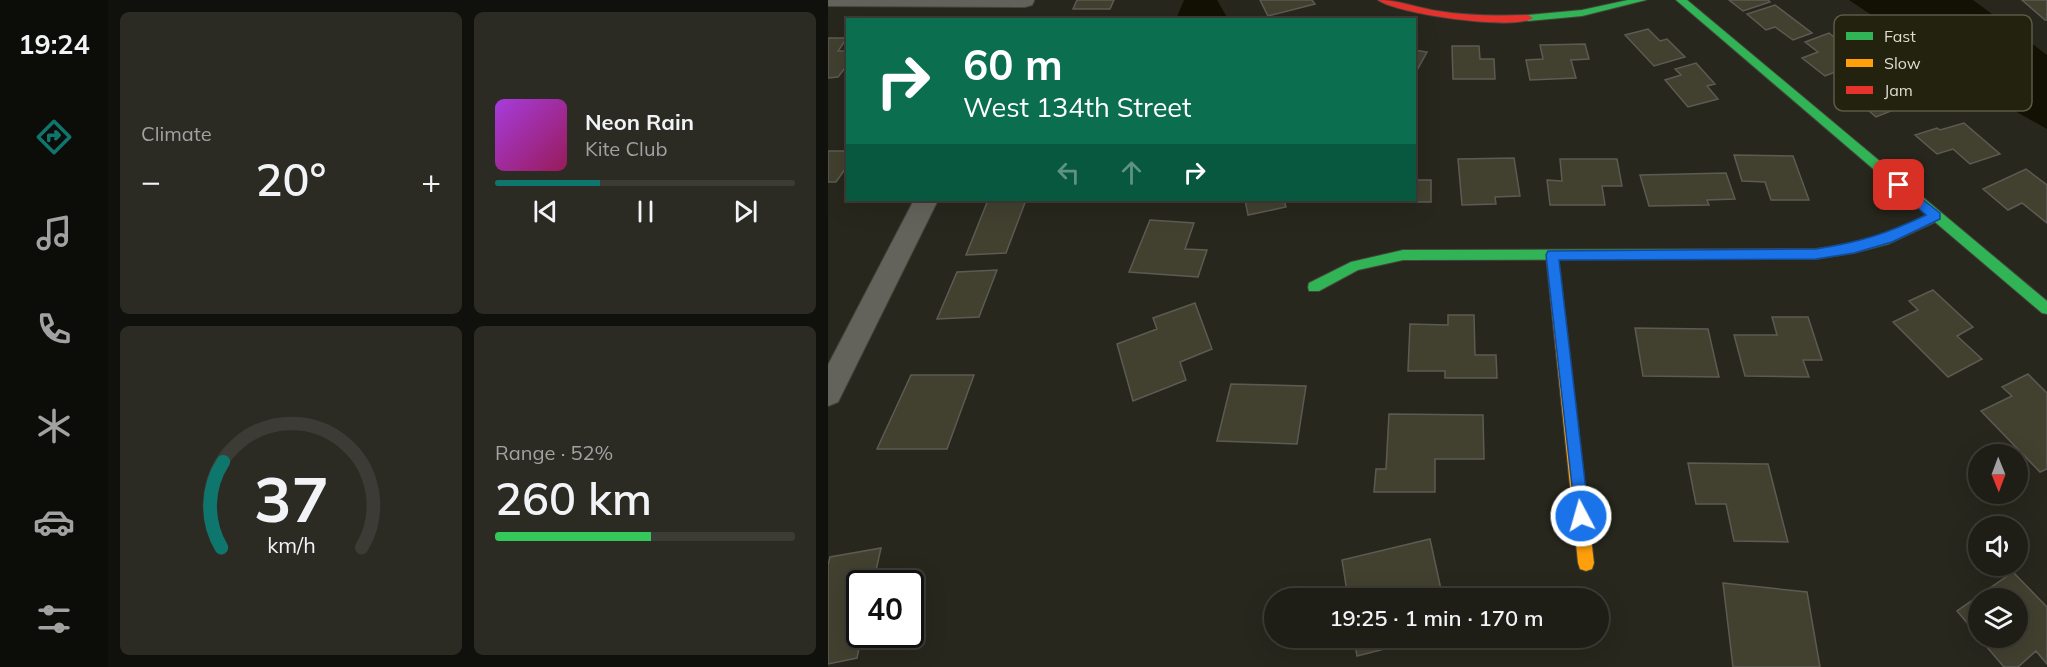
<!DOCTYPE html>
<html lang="en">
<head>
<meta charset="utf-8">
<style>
	body { margin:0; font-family:Mulish,sans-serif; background:#2b2a23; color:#f1f3f6; height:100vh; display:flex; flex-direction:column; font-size:22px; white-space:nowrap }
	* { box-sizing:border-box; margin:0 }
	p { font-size:20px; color:#a1a2a1 }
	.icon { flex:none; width:33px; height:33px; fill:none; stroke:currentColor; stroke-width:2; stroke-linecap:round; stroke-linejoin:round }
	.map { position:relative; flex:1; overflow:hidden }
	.side { display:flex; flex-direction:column; gap:12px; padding:12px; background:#10100c; width:720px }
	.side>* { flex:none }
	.top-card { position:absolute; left:18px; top:18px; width:570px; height:183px; border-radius:0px; box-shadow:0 6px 24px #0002,0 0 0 2px #3c3b35; background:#0b6e4f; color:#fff; overflow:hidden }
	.needle { width:39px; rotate:179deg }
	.fabs { position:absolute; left:1140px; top:444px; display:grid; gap:12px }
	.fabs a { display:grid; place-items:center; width:60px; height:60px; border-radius:50%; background:#1e1d16; box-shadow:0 6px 24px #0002,0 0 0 2px #3c3b35; font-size:30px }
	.speed { position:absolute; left:18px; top:570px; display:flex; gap:12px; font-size:30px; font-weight:700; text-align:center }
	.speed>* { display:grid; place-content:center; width:78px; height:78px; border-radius:50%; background:#1e1d16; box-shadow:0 6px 24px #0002,0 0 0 2px #3c3b35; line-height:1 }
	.speed .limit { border:3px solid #111; border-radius:9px; background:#fff; color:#111 }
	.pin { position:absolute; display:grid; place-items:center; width:51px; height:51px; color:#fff; margin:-26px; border-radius:12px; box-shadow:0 3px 9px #0006 }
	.me { position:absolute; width:66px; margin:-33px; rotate:354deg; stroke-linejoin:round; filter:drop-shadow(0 0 4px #0008) }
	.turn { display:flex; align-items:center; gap:21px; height:126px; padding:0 18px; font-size:27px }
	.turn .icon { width:78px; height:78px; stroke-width:2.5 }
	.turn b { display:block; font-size:42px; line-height:51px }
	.lanes { display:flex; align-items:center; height:57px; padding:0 18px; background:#0003; justify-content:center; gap:30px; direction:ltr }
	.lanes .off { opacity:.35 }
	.big { font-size:45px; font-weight:600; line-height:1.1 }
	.side .widget { flex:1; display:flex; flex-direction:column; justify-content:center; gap:9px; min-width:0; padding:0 21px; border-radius:9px; background:#2b2a23 }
	.side .dial { align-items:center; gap:0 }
	.dial svg { height:156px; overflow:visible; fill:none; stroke:#3c3b35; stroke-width:7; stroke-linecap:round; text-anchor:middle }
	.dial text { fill:#f1f3f6; stroke:none }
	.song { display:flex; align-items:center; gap:18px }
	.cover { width:72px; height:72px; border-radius:9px; background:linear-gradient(135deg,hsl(280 70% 55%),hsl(330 70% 35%)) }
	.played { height:6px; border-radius:3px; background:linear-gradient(90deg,#0f766e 35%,#3c3b35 35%) }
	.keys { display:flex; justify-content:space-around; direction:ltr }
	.heat { display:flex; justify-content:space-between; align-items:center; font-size:33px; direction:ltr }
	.charge { height:9px; border-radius:4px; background:linear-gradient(90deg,#34c759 52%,#3c3b35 0) }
	.side .tiles { flex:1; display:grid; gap:12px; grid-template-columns:repeat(2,1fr) }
	.trip { position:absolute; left:436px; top:588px; width:345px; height:60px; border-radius:30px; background:#1e1d16; box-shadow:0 6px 24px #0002,0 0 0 2px #3c3b35; font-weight:600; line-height:60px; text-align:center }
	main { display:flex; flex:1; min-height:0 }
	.tabs { display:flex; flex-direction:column; width:108px; justify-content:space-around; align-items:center; background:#0c0c09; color:#a1a2a1 }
	.tabs .icon { width:42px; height:42px }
	.tabs .on { color:#0f766e }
	.tabs b { font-size:27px; color:#f1f3f6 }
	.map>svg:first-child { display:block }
	.water { fill:#131103 }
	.building { fill:#424130; stroke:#5c5b53; stroke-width:1.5 }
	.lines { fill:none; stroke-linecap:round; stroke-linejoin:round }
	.street-casing { stroke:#45453c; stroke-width:2 }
	.fast-casing { stroke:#45453c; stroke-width:2 }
	.slow-casing { stroke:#45453c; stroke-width:2 }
	.jam-casing { stroke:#45453c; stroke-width:2 }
	.street { fill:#64635b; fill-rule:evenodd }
	.fast { fill:#30b455; fill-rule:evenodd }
	.slow { fill:#ff9f0a; fill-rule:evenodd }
	.jam { fill:#e5322d; fill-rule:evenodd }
	.route { fill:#1a73e8; stroke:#114b97; stroke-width:1.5 }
	.key { fill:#23220e; stroke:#5b5a48; stroke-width:1.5 }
	.key-label { font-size:16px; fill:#deddd1 }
</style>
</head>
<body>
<main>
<nav class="tabs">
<b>19:24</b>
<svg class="icon on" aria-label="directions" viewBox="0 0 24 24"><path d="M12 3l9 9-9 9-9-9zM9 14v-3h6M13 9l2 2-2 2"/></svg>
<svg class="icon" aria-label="music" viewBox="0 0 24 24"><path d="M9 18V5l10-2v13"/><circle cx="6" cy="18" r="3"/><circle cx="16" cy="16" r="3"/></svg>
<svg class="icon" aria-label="phone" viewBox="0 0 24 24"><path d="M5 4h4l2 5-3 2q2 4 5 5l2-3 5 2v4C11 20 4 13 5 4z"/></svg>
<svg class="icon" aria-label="climate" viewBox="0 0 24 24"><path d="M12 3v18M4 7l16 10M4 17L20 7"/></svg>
<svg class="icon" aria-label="car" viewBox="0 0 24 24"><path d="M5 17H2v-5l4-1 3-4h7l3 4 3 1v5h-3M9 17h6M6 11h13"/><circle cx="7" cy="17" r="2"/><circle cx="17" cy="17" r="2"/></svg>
<svg class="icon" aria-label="filters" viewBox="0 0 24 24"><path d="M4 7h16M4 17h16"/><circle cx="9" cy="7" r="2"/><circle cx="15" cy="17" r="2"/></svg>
</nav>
<section class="side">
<div class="tiles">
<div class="widget"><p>Climate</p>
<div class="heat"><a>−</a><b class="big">20°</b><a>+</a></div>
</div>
<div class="widget">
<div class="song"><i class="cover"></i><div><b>Neon Rain</b><p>Kite Club</p></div></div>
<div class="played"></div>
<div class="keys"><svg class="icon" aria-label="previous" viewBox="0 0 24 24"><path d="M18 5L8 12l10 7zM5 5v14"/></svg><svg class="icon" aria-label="pause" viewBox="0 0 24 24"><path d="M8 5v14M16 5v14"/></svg><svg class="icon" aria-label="next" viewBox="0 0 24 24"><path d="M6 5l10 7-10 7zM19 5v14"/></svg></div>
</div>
<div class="widget dial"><svg viewBox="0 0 100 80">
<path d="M14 69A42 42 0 1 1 86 69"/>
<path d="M14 69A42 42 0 0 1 15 25" stroke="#0f766e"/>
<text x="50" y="56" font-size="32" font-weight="700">37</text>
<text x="50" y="72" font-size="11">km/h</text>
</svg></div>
<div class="widget"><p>Range · 52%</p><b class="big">260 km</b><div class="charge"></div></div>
</div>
</section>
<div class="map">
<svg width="1219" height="667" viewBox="0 0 1219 667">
	<rect width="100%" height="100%" fill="#28271d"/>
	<!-- water -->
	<path class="water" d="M356 0H389L400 19H348Z
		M1021 0H1145L1219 55V129L1146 88 1128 71Z"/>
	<!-- building -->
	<path class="building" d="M249 0H286L282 9H245Z
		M432 0H484L487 4 440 16Z
		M901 0H940L942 2 915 11Z
		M1194 0H1219V20H1217Z
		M947 5 984 33 965 40 947 27 938 30 919 14Z
		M820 29 832 41 839 39 857 57 826 66 797 35Z
		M1001 33 1036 61 997 76 974 58 990 52 977 42Z
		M0 38H19L10 51H20V64L10 77 0 78Z
		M757 44 761 59 743 60 748 78 702 80 698 60 715 59 712 45Z
		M624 46H651L652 59H666L667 79H625Z
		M586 50 599 52 588 72H586Z
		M868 63 887 84 879 86 890 99 860 107 837 80 853 75 847 69Z
		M1037 72 1078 105 1048 117 1025 97 1033 94 1015 80Z
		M1136 123 1172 154 1142 164 1125 149 1109 154 1087 135 1109 128 1112 130Z
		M0 151H20V165L8 182H0Z
		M906 155 965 156 981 200H943L937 182 914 181Z
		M686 158 692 196 667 197 668 204 634 205 630 159Z
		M586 159H589L588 180H603V202H560V200H586Z
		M732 159H789L794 186H774L777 205H722L719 180 734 181Z
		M1198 169 1219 185V223L1194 203 1180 210 1155 189Z
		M898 173 907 199 879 200 881 205 821 206 812 175Z
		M160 200H198L178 253 138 255Z
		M417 200H456L458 207 420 215Z
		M322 220 366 223 357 249 379 250 370 277 301 272Z
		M169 270 151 317 109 319 129 272Z
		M1105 290 1145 327 1129 336 1154 359 1120 377 1065 322 1090 310 1081 301Z
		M367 303 384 349 352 362 358 380 305 401 289 344 329 329 325 318Z
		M620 315H646L647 355H668L669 378H617V371H580L582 324 620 325Z
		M944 317H980L994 360H975L981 377 917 376 906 335H949Z
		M807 328 880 329 891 377 815 376Z
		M1200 374 1219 393V469L1212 472 1153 411 1184 396 1174 387Z
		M83 375H146L119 449H49Z
		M403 384 478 386 469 444 389 441Z
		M561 414 655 415 656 459H607V492H546L548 469H558Z
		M860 463 940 464 960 542 906 541 898 504H868Z
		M602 539 614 594 597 598H520L514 560Z
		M53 548 45 584H32V634H34L29 658 0 664V565L2 557Z
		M1185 572 1219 607V664L1208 651 1190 667H1176L1151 638H1190V598H1150V636L1129 611Z
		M895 583 979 592 992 667H905Z
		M526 638H583L584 642 529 656Z"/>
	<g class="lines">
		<!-- street casing -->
		<g class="street-casing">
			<path id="street" d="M0 0H206V1L204 5 197 7 0 6Z
				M86 200H110L10 402 0 406V365Z"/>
		</g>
		<!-- fast casing -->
		<g class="fast-casing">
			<path id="fast" d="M800 0H818L754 16 700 21 695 18 700 15 754 10Z
				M848 0H859L1219 301V314L1214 313 1107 222 1060 244 1026 253 988 259 575 260 530 270 491 291H481L480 287 481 283 523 262 575 250 988 249 1026 243 1057 235 1099 215Z"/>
		</g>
		<!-- slow casing -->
		<g class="slow-casing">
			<path id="slow" d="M724 250 730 255 766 563 764 569 758 571 752 569 750 563 718 255Z"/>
		</g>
		<!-- jam casing -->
		<g class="jam-casing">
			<path id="jam" d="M550 0C571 0 590 8 610 11 640 16 670 16 700 15L705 18C687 31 569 14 550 0Z"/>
		</g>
		<!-- street -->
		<use href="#street" class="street"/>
		<!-- fast -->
		<use href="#fast" class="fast"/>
		<!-- slow -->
		<use href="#slow" class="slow"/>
		<!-- jam -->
		<use href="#jam" class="jam"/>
	</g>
	<!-- route -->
	<path class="route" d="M1071 181 1112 213V219L1064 242 1026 253 988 259 731 260 761 516 759 521 753 524 748 521 718 255 720 251 988 249C1032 242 1058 234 1098 215L1067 188V182Z"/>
	<!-- legend -->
	<rect x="1006" y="15" width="198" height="96" rx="9" class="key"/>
	<rect x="1018" y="32" width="27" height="8" fill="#30b455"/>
	<rect x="1018" y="59" width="27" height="8" fill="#ff9f0a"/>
	<rect x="1018" y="86" width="27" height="8" fill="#e5322d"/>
	<g class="key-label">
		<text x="1056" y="42">Fast</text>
		<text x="1056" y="69">Slow</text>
		<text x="1056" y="96">Jam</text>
	</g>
</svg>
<div class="fabs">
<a><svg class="needle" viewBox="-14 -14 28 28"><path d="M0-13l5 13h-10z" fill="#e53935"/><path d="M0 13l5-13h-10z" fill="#a1a2a1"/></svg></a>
<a><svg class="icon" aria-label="sound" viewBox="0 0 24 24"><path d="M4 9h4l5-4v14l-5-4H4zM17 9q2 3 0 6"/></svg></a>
<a><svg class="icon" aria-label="layers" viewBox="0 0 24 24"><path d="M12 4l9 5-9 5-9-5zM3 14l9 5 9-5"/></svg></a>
</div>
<div class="speed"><div class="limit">40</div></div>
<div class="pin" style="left:1071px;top:185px;background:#d93025"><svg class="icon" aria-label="arrive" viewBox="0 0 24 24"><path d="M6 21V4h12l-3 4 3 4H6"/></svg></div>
<svg class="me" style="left:753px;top:516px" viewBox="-20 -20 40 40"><circle r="17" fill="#1a73e8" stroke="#fff" stroke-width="3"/><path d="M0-11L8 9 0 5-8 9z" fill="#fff"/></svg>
<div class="trip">19:25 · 1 min · 170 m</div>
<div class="top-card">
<div class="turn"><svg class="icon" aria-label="right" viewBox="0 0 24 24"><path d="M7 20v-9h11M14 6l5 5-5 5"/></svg><div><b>60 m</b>West 134th Street</div></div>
<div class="lanes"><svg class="icon off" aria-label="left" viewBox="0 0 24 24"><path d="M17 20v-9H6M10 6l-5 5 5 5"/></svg><svg class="icon off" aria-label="ahead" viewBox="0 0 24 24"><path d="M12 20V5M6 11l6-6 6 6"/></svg><svg class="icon" aria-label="right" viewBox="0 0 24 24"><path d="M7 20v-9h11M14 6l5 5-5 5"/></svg></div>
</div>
</div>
</main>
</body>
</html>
